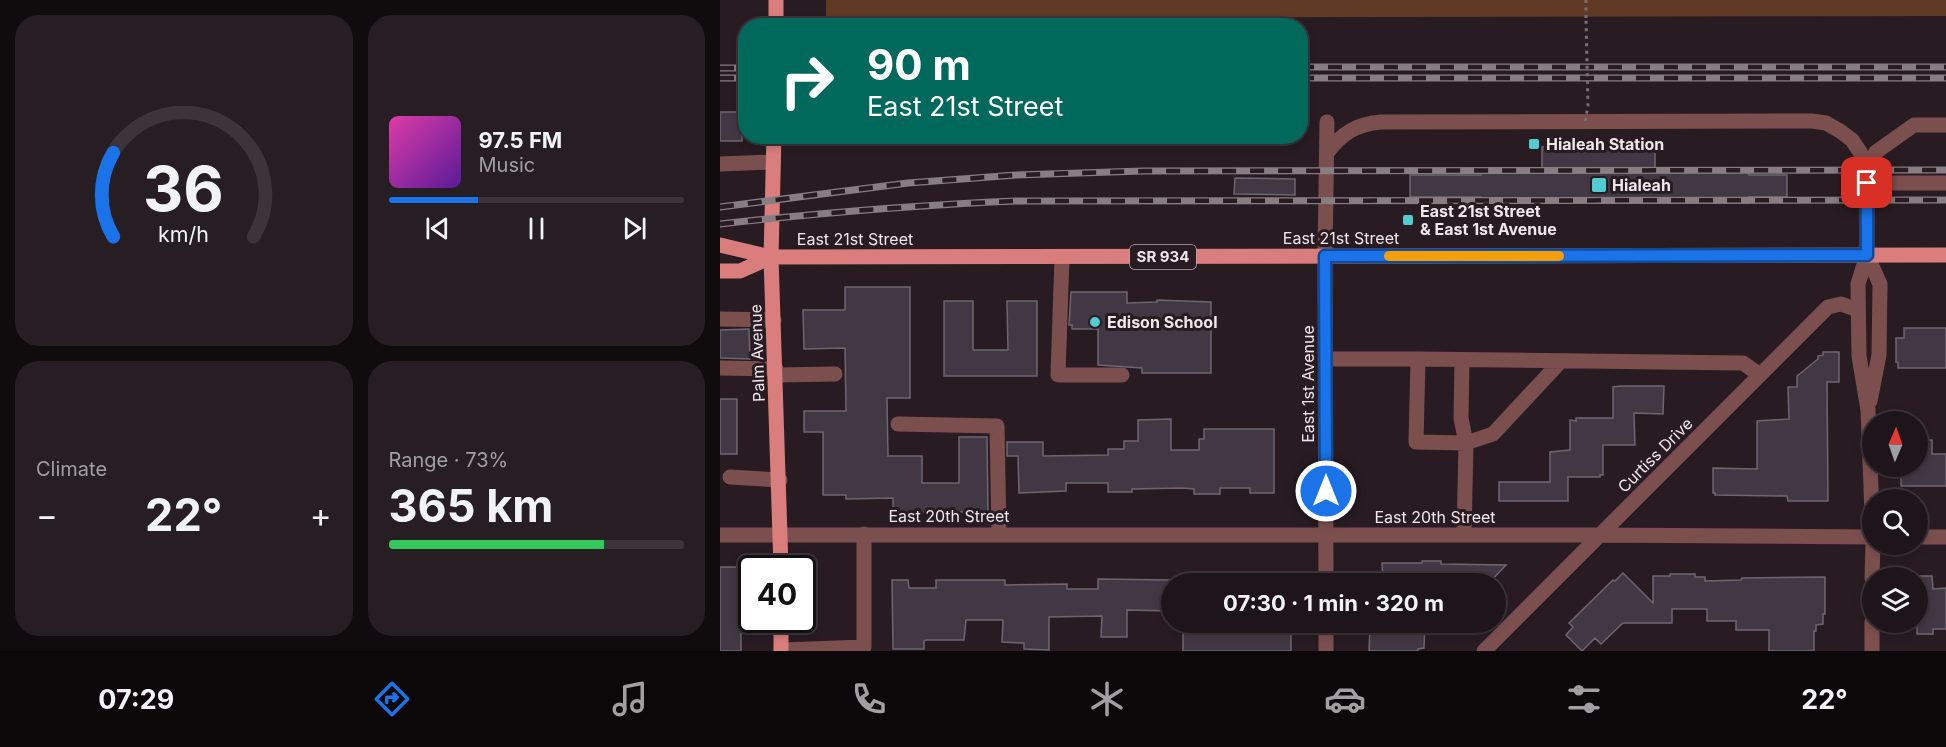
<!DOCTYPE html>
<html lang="en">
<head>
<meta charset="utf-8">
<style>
	body { margin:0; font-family:Inter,sans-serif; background:#261e23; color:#f1f3f6; height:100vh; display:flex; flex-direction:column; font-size:22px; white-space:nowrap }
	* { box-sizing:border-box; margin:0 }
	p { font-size:20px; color:#a19fa2 }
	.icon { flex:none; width:33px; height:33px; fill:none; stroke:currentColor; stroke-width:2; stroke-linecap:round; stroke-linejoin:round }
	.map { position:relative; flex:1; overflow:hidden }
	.side { display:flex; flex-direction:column; gap:15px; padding:15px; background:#100c0e; width:720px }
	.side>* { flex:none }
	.banner { position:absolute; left:18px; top:18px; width:570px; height:126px; border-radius:24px; box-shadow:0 3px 9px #0003,0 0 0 2px #3c3439; background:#00695c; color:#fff; overflow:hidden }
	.needle { width:39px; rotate:2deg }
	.controls { position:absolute; left:1142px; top:411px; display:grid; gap:12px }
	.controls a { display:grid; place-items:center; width:66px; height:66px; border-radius:50%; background:#1e151a; box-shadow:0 3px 9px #0003,0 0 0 2px #3c3439; font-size:30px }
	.speed { position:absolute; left:18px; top:555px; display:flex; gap:12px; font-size:30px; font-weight:700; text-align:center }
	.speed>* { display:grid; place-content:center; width:78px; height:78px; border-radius:50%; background:#1e151a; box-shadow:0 3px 9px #0003,0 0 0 2px #3c3439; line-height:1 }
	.speed .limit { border:3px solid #111; border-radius:9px; background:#fff; color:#111 }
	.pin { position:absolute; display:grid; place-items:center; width:51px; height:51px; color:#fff; margin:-26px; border-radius:12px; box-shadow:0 3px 9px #0006 }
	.me { position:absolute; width:66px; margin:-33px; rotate:0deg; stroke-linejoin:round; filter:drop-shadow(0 0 4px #0008) }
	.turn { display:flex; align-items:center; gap:21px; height:126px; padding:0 30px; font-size:27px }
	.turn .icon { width:78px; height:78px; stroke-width:2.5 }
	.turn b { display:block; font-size:42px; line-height:51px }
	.big { font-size:45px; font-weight:700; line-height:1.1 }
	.side .widget { flex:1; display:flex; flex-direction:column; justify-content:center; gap:9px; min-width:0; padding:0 21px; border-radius:24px; background:#261e23 }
	.side .dial { align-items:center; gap:0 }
	.dial svg { height:156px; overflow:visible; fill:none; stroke:#3c3439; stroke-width:7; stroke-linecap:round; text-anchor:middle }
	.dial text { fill:#f1f3f6; stroke:none }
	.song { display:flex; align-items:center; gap:18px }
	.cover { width:72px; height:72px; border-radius:9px; background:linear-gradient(135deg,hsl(320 70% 55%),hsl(270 70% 35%)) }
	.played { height:6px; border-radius:3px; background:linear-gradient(90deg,#1a73e8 30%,#3c3439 30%) }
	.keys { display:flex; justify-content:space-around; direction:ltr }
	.heat { display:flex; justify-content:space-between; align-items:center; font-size:33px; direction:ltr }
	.charge { height:9px; border-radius:4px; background:linear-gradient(90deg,#34c759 73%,#3c3439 0) }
	.side .tiles { flex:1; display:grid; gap:15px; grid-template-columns:repeat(2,1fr) }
	.trip { position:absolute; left:441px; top:573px; width:345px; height:60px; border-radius:30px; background:#1e151a; box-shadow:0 3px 9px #0003,0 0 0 2px #3c3439; font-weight:700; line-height:60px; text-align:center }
	.menu { display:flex; height:96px; justify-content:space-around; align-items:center; background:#0c080a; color:#a19fa2 }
	.menu .icon { width:42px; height:42px }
	.menu .on { color:#1a73e8 }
	.menu b { font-size:27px; color:#f1f3f6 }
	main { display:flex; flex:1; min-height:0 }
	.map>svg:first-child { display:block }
	.green { fill:#603a24 }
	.building { fill:#413843; stroke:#6e6571; stroke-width:1.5 }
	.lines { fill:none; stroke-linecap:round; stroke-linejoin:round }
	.path { stroke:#7b7075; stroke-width:3; stroke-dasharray:3 4.5; stroke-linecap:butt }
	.minor { stroke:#7c4f4f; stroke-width:15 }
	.major { stroke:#d97d7d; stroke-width:15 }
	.rail-casing { stroke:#887d82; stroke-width:7 }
	.rail { stroke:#281c22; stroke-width:4.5; stroke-dasharray:14; stroke-linecap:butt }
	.path-bridge { stroke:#7b7075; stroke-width:3; stroke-dasharray:3 4.5; stroke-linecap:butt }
	.route-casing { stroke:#114b97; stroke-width:15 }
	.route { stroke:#1a73e8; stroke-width:10 }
	.slow { stroke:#f59e0b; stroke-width:10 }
	.poi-dot { fill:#52ccd0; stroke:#281c22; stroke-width:2 }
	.labels { text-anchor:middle; stroke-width:6; stroke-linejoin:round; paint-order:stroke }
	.shield { fill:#281c22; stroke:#b4aaaf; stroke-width:1.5 }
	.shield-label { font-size:15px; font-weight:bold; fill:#f0e7eb }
	.poi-label { font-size:16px; font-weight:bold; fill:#f0e7eb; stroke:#281c22; text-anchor:start }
	.street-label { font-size:16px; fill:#f0e7eb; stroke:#281c22 }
</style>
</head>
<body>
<main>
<section class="side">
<div class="tiles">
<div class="widget dial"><svg viewBox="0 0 100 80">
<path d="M14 69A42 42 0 1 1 86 69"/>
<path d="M14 69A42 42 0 0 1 14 26" stroke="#1a73e8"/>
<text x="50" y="56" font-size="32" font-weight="700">36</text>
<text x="50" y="72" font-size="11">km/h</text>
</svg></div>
<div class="widget">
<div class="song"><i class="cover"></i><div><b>97.5 FM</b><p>Music</p></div></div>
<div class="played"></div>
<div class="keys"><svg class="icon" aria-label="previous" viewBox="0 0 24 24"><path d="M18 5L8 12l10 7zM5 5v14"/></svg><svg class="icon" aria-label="pause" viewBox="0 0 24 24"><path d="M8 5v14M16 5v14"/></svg><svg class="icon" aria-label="next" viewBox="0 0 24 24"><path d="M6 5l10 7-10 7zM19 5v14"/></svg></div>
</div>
<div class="widget"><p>Climate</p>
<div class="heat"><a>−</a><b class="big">22°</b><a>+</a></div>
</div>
<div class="widget"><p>Range · 73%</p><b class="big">365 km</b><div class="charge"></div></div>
</div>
</section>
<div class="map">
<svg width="1226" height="651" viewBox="0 0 1226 651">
	<rect width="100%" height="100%" fill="#281c22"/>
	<!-- green -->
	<path class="green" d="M106 0H1226V16L106 18Z"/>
	<!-- building -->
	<path class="building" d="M0 112H22V141H0Z
		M822 147H935V168H1029V175H1067V197H1029V203H761V197H690V175H761V169H822Z
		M515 178 575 179V195L514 194Z
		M125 287H190V398H167L168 456H202V483H239V437H267L268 512H173V498L126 499V495H103V432H84V411H126L125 348 84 349 83 310H125Z
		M351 292H407V303L437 302V300L491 302V373H422V368L378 365V329H352V325H349Z
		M224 301H253V350H288L287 301H317V376H224Z
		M1184 328H1226V368H1178V362H1176V338H1184Z
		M29 329 30 359 0 358V330Z
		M1103 352H1119V382H1107L1108 501H1068L1067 496 995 495V493H993V468L1037 469V421L1069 419 1068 387H1077V376L1098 359V356L1103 355Z
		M901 386H944L943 414 914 413 915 445H883V475H880V477H848V501H779V482H830V452L850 450V420L856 421V418H893V387Z
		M0 399H17V454H0Z
		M451 419V450H479V439H484V429H554V493H530V488H500V494H474V489L462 488 412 489V492H388V483H346V491L299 493 298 456H287V442H323V456L388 455V449H404V441H418V420Z
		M1197 440H1212V454H1226V486H1181V466H1197Z
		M702 561H721V564L786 565 768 584H663L662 563H702Z
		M0 567H21V651H0Z
		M903 573 933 603V576H950V574H975V577H985V581L1021 580 1022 578 1105 577V614H1103V624L1096 625V631H1094V651H1049V630H1016V621H987V609H952V623H903L881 644 875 638 862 651 846 635 853 627 849 623 893 580 895 581Z
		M1197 576H1212L1213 589 1226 588V629H1213V634H1197Z
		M378 579 451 580V611L407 610V637H381L382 616 329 617V650L304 649V643L282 642 283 620H246L244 640H206L204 641V649H173L172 580H188L189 588H216V580H285V585L347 584V589H378Z
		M502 622H571V651H463V626L502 627Z
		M652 622H705L704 648 698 649V651H649L650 627H652Z"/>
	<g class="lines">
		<!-- path -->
		<path class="path" d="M866 0V19"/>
		<!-- minor -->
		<path class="minor" d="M607 153C621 134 636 124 661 122L1092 121 1106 123 1120 131 1132 140 1140 152 1147 167V255L1138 284 1139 356 1148 410 1152 513
			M0 164 53 162
			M1147 167 1156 152 1194 125H1226
			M1147 183H1226
			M1147 255 1160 284 1159 355 1150 401
			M342 257 338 375H402
			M0 319 54 320
			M605 359H698L696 442 746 443 744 535
			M698 359 1023 363 1040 375
			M742 360 741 418 746 443 773 434 841 361
			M0 368 56 369
			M56 375 115 374
			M178 424 277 426 279 535
			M10 477 60 480
			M0 535H880L1152 537
			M1197 537H1226
			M1152 578 1153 544
			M606 584 605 256 607 122
			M61 650 144 647V534
			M606 651V622
			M764 651 1108 307 1121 304 1138 310
			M1152 651V622"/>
		<!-- major -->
		<path class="major" d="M56 26V0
			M54 136 51 257 61 568
			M0 245 51 257 1226 255
			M0 271H20L51 257
			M61 651V620"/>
		<!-- rail casing -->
		<g class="rail-casing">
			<path id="rail" d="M580 67H1226
				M0 68H26
				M0 78H26
				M580 78H1226
				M0 207 188 183 296 175 423 171 1226 170
				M0 224C99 213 197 205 296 201L1226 200"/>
		</g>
		<!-- rail -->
		<use href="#rail" class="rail"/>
		<!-- path-bridge -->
		<path class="path-bridge" d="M865 121 868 106 866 19"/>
	</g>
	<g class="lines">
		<!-- route casing -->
		<g class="route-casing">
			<path id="route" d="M606 491 605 256 1147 255V183"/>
		</g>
		<!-- route -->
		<use href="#route" class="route"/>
		<!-- slow -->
		<path class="slow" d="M669 256H839"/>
	</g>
	<!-- markers -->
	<g class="poi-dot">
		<rect x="808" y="138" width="12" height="12" rx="3"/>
		<rect x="871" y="177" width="16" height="16" rx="3"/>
		<rect x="682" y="214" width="12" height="12" rx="3"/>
		<circle cx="375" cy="322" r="6"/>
	</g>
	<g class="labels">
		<!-- shield labels -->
		<rect class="shield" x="410" y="245" width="66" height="24" rx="4.5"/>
		<g class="shield-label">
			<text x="443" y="262">SR 934</text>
		</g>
		<!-- poi labels -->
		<g class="poi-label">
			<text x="826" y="150">Hialeah Station</text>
			<text x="892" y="191">Hialeah</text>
			<text x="700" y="217">East 21st Street<tspan x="700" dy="18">&amp; East 1st Avenue</tspan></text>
			<text x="387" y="328">Edison School</text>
		</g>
		<!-- street labels -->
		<g class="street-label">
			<text x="621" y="244">East 21st Street</text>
			<text x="135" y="245">East 21st Street</text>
			<text transform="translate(37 353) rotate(-92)" y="6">Palm Avenue</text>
			<text transform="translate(588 384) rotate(-90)" y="6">East 1st Avenue</text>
			<text transform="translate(935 455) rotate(-45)" y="6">Curtiss Drive</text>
			<text x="229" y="522">East 20th Street</text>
			<text x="715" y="523">East 20th Street</text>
		</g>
	</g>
</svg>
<div class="controls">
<a><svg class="needle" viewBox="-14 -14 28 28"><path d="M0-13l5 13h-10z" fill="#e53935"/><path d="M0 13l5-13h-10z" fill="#a19fa2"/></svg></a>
<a><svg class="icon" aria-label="search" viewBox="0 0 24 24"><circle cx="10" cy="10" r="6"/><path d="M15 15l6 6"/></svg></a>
<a><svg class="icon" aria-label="layers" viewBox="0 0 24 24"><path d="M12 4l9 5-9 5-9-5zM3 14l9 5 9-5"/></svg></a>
</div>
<div class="speed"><div class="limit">40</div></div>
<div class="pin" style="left:1147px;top:183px;background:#d93025"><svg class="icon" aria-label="arrive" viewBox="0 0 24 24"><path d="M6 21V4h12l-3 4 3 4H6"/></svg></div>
<svg class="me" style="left:606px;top:491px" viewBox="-20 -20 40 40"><circle r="17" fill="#1a73e8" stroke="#fff" stroke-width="3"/><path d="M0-11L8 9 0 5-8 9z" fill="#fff"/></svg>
<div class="trip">07:30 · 1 min · 320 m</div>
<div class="banner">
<div class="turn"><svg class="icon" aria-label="right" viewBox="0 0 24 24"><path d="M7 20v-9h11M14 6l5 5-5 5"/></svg><div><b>90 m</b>East 21st Street</div></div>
</div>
</div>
</main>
<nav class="menu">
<b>07:29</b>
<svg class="icon on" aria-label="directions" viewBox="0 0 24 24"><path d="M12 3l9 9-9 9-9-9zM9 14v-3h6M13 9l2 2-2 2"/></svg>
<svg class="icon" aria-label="music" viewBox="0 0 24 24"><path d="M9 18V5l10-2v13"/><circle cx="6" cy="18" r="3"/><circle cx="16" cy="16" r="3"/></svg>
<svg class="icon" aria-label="phone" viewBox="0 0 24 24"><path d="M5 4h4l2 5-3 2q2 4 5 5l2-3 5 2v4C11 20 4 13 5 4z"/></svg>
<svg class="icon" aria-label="climate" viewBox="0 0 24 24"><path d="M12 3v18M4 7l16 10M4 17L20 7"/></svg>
<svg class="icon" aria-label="car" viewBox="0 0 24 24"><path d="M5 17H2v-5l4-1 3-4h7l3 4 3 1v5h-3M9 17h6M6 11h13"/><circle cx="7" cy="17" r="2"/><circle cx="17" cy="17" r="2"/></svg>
<svg class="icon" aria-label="filters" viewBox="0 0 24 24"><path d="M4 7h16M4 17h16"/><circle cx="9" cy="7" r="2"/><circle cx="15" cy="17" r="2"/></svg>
<b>22°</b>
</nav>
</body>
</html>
